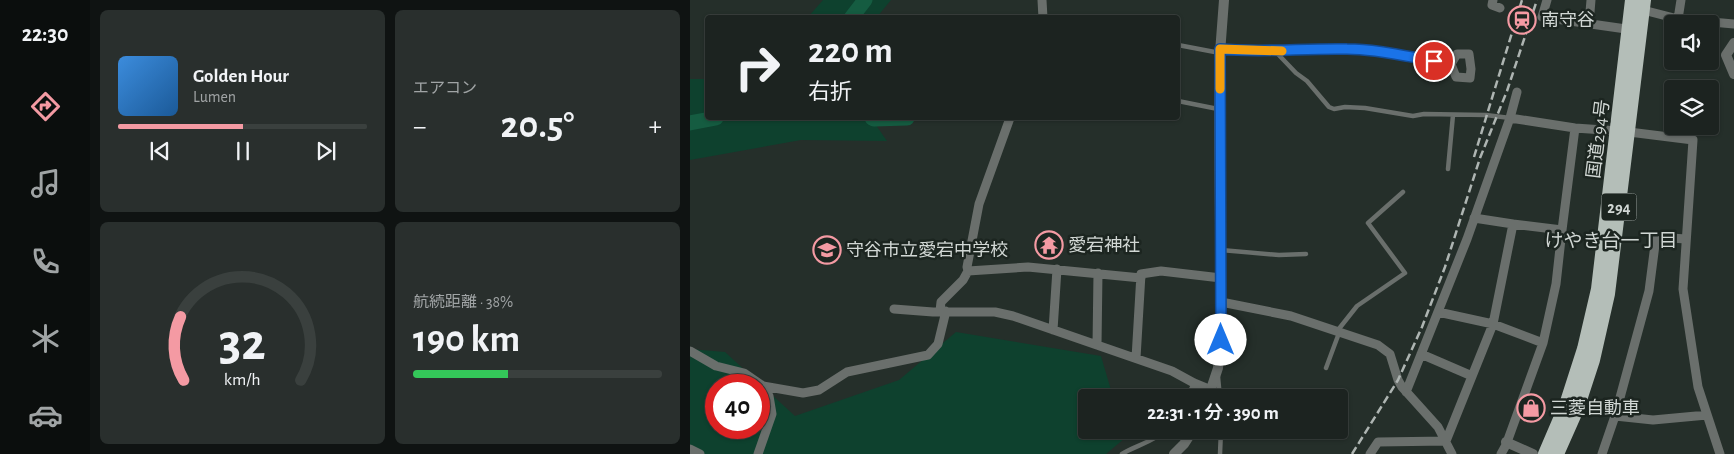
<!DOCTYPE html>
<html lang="ja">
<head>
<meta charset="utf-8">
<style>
	body { margin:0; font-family:"Alegreya Sans","Noto Sans JP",sans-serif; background:#292f2d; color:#f1f3f6; height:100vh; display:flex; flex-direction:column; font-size:19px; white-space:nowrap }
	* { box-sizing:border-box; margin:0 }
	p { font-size:16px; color:#a0a4a5 }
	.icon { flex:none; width:28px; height:28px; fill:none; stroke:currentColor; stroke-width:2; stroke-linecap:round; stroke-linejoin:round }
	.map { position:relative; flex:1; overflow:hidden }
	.drawer { display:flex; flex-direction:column; gap:10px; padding:10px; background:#0f1312; width:600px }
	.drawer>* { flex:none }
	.guide { position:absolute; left:15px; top:15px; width:475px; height:105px; border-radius:5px; box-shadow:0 1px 4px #0004,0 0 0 1px #3a403e; background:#1c2320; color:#f1f3f6; overflow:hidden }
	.buttons { position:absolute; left:974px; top:15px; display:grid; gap:10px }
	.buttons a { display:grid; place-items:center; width:55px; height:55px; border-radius:5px; background:#1c2320; box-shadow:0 1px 4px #0004,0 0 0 1px #3a403e; font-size:25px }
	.speed { position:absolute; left:15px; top:374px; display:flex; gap:10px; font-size:25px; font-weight:700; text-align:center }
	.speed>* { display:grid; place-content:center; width:65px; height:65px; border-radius:50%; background:#1c2320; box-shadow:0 1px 4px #0004,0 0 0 1px #3a403e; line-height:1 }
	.speed .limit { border:8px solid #d22; background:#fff; color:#111 }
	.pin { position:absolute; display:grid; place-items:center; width:42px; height:42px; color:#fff; margin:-21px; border:2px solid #fff; border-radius:50%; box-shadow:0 1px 5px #0007 }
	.me { position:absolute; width:55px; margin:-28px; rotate:0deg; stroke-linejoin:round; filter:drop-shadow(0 0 4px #0008) }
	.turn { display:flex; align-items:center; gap:18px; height:105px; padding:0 20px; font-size:22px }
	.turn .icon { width:65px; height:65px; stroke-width:2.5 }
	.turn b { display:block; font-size:35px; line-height:42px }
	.big { font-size:38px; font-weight:600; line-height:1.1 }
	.drawer .card { flex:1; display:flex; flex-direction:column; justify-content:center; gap:8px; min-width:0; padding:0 18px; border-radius:8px; background:#292f2d }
	.drawer .dial { align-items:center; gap:0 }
	.dial svg { height:130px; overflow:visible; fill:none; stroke:#3a403e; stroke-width:7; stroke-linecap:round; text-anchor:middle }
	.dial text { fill:#f1f3f6; stroke:none }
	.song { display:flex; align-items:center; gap:15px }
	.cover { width:60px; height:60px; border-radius:8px; background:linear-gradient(135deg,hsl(210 70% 55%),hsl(210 70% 35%)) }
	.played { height:5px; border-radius:2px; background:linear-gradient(90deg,#f49aa3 50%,#3a403e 50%) }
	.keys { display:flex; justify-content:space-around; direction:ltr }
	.heat { display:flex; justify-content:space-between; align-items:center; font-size:28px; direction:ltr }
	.charge { height:8px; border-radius:4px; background:linear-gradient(90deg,#34c759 38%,#3a403e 0) }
	.drawer .tiles { flex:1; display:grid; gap:10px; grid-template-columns:repeat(2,1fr) }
	.trip { position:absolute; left:388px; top:389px; width:270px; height:50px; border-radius:5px; background:#1c2320; box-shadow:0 1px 4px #0004,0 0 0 1px #3a403e; font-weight:600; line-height:50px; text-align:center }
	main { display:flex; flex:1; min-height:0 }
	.tabs { display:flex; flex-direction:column; width:90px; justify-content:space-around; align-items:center; background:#0b0e0d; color:#a0a4a5 }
	.tabs .icon { width:35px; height:35px }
	.tabs .selected { color:#f49aa3 }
	.tabs b { font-size:22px; color:#f1f3f6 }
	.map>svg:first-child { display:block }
	.green { fill:#0e412e; fill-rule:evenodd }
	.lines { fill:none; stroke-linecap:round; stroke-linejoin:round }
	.river { stroke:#155c41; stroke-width:15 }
	.service { stroke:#6a6f6c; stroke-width:4.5 }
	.minor { stroke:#6a6f6c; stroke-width:9 }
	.tertiary { stroke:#6a6f6c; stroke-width:10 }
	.trunk { stroke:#b4beb8; stroke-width:14 }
	.rail { stroke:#aeb5b2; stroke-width:2.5; stroke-dasharray:8 4; stroke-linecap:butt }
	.route-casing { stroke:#114b97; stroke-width:12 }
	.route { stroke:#1a73e8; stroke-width:9 }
	.slow { stroke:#f59e0b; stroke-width:9 }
	.labels { text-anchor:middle; stroke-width:5; stroke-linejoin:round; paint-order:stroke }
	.shield { fill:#1c2520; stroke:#9ba29e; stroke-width:1 }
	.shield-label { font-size:16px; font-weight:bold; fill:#d1d7d4 }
	.poi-label { font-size:18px; fill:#d1d7d4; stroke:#1c2520; text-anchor:start }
	.street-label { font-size:18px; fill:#d1d7d4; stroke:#1c2520 }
	.neighbourhood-label { font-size:19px; fill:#d1d7d4; stroke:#1c2520 }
</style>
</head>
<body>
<main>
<nav class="tabs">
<b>22:30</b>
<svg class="icon selected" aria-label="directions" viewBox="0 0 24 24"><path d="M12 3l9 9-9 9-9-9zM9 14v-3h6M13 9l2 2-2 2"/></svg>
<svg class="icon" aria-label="music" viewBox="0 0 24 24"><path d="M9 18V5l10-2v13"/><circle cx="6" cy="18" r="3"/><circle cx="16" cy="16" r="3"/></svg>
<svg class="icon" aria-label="phone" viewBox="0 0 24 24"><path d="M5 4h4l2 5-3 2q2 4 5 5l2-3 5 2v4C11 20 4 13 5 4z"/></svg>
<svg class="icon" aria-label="climate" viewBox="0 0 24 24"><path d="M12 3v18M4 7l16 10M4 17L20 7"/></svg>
<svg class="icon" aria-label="car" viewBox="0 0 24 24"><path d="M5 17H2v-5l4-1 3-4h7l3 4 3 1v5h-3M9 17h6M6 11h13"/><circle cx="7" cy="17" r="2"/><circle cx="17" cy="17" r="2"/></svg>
</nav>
<section class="drawer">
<div class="tiles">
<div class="card">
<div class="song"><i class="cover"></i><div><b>Golden Hour</b><p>Lumen</p></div></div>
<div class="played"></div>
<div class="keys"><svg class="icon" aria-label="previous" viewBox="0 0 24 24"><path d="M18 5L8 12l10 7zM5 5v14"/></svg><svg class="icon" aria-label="pause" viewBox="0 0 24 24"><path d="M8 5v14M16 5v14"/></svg><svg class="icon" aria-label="next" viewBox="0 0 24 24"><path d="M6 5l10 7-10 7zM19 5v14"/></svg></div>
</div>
<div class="card"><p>エアコン</p>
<div class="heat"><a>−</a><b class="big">20.5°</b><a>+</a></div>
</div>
<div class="card dial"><svg viewBox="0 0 100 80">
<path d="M14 69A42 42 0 1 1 86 69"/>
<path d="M14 69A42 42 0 0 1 12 30" stroke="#f49aa3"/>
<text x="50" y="56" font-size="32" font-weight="700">32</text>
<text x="50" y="72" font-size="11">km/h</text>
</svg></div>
<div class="card"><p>航続距離 · 38%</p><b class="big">190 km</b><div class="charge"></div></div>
</div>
</section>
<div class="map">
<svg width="1044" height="454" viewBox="0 0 1044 454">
	<rect width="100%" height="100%" fill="#252f2a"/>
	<!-- green -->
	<path class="green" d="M133 0H201L187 17H118Z
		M0 79H17L18 118H181L197 141 111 140 0 160Z
		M266 332 411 356 423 397 396 398V430H433L435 438 416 454H0V349L35 352 105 416 209 380ZM26 385H69V428H26Z"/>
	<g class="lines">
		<!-- river -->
		<path class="river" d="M161 18 175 0
			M182 118 184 119 217 118
			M0 123 26 118"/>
		<!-- service -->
		<path class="service" d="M488 45 530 53
			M585 51 606 73 617 81 639 107 644 109 655 107 675 108 723 116 734 114 796 115 820 118
			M488 101 528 109
			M758 169 763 115
			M531 250 589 255 616 254
			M648 330 667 306 715 273 678 223 713 192
			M636 368 649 333
			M528 377 530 398
			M497 398 504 383
			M432 454C446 445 464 442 476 430
			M530 454 531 430"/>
		<!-- minor -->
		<path class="minor" d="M352 0 353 18
			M803 0 802 5 810 8
			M857 0 852 17 943 30
			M953 10 988 19 1044 24
			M988 19 991 0
			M899 24 901 0
			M530 49C573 53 615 47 658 49 692 50 727 58 761 64L766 77 780 78 781 69 779 54H767L761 64
			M820 118 885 128 928 131
			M939 132 1003 140 993 289 1008 387 1030 454
			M823 224 872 230 885 128
			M278 271 338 267 451 278
			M531 302 601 316 688 345 700 354 708 380 712 387 748 427 762 454
			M204 309 243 312H305L323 316 482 371 504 383 521 390
			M250 311 251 302 273 280 278 271 277 267 289 204 320 118
			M748 312 803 324 853 343
			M363 330 367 269
			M407 345 408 273
			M0 351 26 366 54 373 73 386 79 396 82 414 68 454
			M731 354 782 376
			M446 358 451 274 471 271 531 278
			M73 386 113 393 129 390 157 372 238 355 248 344 256 311
			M716 392 777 239 820 118 827 92
			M925 416 963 420 1017 415
			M0 449 10 454
			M680 454 688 442 756 441 803 324 823 224 784 218
			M811 454 816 445 853 343 866 284 872 230
			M912 454 925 416 959 291 966 237 996 239"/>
		<!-- tertiary -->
		<path class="tertiary" d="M1044 43 1036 55 1044 74
			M518 398 528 368 531 340 529 106 530 53 534 0
			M816 442 843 454
			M484 454 494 444 503 430"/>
		<!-- trunk -->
		<path class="trunk" d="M855 454 876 405 894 349 908 289 942 0
			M867 454 887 409 903 360 918 294 954 0"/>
		<!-- rail -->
		<path class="rail" d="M784 157 832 0
			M662 454 708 380 732 327 755 267 790 158 817 91 847 0"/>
	</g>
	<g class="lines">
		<!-- route casing -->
		<g class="route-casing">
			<path id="route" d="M531 340 530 49C572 53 614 48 657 49 686 49 715 56 744 61"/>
		</g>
		<!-- route -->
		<use href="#route" class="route"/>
		<!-- slow -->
		<path class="slow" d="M530 89V49L592 51"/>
	</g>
	<!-- icons -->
	<defs>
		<g id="station-ring" transform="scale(1.4375)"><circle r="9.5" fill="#1c2520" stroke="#f49aa3" stroke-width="1.5"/><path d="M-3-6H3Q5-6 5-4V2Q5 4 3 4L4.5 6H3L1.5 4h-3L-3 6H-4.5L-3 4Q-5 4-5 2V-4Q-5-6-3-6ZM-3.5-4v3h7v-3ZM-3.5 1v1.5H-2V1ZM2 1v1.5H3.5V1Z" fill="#f49aa3"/></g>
		<g id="temple-ring" transform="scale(1.4375)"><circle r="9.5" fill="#1c2520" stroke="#f49aa3" stroke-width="1.5"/><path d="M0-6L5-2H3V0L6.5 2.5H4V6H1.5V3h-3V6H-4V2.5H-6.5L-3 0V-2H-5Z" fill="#f49aa3"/></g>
		<g id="school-ring" transform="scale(1.4375)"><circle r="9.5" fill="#1c2520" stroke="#f49aa3" stroke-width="1.5"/><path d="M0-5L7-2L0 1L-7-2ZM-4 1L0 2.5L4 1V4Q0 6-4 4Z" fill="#f49aa3"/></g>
		<g id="shop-ring" transform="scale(1.4375)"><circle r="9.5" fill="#1c2520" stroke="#f49aa3" stroke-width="1.5"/><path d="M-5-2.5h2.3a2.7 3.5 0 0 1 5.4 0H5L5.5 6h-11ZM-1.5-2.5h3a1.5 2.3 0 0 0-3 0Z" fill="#f49aa3"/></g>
	</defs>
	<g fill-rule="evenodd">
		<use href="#station-ring" x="832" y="20"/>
		<use href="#temple-ring" x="359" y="245"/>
		<use href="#school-ring" x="137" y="250"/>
		<use href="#shop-ring" x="841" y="408"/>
	</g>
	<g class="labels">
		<!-- shield labels -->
		<rect class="shield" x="911.5" y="193.5" width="35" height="27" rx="4"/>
		<g class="shield-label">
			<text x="929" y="213">294</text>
		</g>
		<!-- poi labels -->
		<g class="poi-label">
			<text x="851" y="26">南守谷</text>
			<text x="378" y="251">愛宕神社</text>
			<text x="156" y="256">守谷市立愛宕中学校</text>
			<text x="860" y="414">三菱自動車</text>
		</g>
		<!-- street labels -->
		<g class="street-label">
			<text transform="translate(908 139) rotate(-83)" y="6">国道294号</text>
		</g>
		<!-- neighbourhood labels -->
		<g class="neighbourhood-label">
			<text x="921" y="247">けやき台一丁目</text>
		</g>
	</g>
</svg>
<div class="buttons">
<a><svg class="icon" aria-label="sound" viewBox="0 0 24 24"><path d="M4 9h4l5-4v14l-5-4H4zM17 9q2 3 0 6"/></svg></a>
<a><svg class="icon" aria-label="layers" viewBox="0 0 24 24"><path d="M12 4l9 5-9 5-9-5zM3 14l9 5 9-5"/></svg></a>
</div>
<div class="speed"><div class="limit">40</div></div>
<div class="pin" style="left:744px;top:61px;background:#d93025"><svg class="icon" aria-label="arrive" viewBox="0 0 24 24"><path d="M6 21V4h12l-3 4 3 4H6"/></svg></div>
<svg class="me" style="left:531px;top:340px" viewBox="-20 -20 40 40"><circle r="19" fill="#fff"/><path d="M0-13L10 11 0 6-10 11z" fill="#1a73e8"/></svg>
<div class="trip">22:31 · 1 分 · 390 m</div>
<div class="guide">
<div class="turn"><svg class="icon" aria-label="right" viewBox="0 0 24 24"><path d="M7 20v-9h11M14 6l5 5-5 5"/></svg><div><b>220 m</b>右折</div></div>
</div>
</div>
</main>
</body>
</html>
